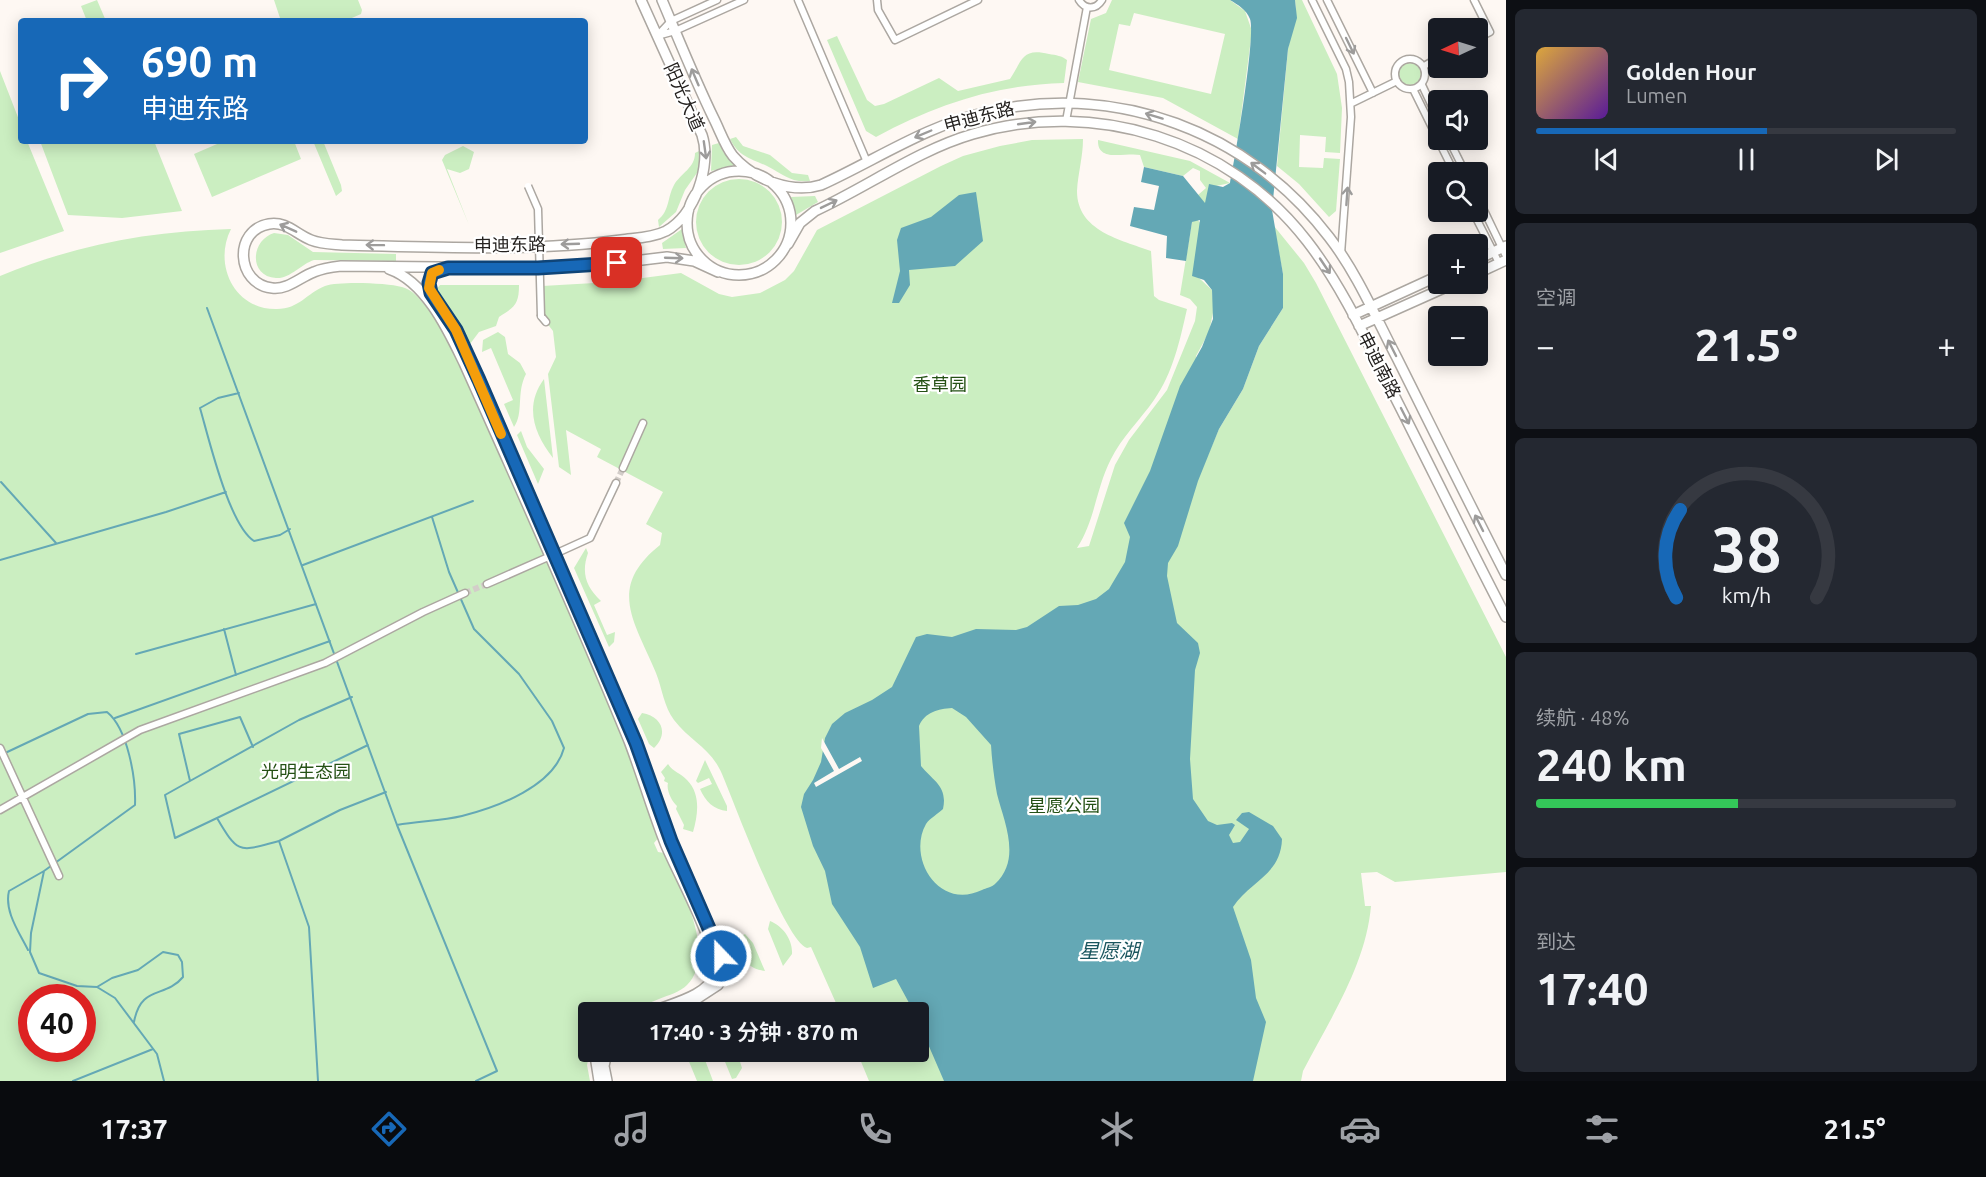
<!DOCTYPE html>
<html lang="zh">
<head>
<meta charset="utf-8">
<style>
	body { margin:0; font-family:Ubuntu,"Noto Sans SC",sans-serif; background:#242831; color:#f1f3f6; height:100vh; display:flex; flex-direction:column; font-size:22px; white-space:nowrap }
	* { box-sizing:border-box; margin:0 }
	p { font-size:20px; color:#9ea1a6 }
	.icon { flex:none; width:33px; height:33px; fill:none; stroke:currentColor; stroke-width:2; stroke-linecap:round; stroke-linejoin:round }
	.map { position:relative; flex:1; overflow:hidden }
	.sheet { display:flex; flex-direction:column; gap:9px; padding:9px; background:#0d0f14; width:480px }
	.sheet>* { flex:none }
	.guide { position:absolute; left:18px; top:18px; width:570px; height:126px; border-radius:6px; box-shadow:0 3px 15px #0003; background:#1768b7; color:#fff; overflow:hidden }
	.needle { width:39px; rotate:266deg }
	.tools { position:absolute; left:1428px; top:18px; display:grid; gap:12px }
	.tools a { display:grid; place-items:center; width:60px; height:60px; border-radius:6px; background:#171b24; box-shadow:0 3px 15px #0003; font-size:30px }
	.speed { position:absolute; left:18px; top:984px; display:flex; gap:12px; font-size:30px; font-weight:700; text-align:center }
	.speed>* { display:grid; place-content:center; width:78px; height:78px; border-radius:50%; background:#171b24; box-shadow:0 3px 15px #0003; line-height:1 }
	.speed .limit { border:9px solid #d22; background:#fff; color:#111 }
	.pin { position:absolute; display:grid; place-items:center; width:51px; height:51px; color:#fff; margin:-26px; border-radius:12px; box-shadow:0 3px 9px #0006 }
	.me { position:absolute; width:66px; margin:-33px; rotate:338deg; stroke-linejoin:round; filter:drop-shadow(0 0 4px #0008) }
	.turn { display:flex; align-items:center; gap:21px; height:126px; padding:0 24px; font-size:27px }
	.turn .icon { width:78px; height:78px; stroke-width:2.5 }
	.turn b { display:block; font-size:42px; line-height:51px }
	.big { font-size:45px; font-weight:600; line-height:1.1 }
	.sheet .widget { flex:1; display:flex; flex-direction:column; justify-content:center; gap:9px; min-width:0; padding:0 21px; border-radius:9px; background:#242831 }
	.sheet .dial { align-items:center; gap:0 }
	.dial svg { height:156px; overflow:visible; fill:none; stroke:#363941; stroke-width:7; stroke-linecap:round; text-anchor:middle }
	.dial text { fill:#f1f3f6; stroke:none }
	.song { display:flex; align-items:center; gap:18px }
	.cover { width:72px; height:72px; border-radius:9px; background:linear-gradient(135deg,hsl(40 70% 55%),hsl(270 70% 35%)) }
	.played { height:6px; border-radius:3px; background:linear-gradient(90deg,#1768b7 55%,#363941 55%) }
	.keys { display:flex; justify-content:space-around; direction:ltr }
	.heat { display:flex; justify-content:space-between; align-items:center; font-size:33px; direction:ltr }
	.charge { height:9px; border-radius:4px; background:linear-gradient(90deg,#34c759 48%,#363941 0) }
	.trip { position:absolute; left:578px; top:1002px; width:351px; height:60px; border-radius:6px; background:#171b24; box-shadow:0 3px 15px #0003; font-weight:600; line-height:60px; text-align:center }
	.menu { display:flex; height:96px; justify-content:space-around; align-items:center; background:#090b0e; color:#9ea1a6 }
	.menu .icon { width:42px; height:42px }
	.menu .selected { color:#1768b7 }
	.menu b { font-size:27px; color:#f1f3f6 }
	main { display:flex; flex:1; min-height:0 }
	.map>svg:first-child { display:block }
	.green { fill:#cbeec1; fill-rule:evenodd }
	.water { fill:#64a8b5; fill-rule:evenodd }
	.pier { fill:#fef8f3 }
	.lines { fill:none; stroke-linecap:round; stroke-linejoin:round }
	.stream { stroke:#64a8b5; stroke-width:2 }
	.street-tunnel { stroke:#d3cdc9; stroke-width:6; stroke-dasharray:6 3; stroke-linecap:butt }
	.street-casing { stroke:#aca7a1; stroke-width:9 }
	.secondary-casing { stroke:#aca7a1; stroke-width:12 }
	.street { stroke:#fff; stroke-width:6 }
	.secondary { stroke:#fff; stroke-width:9 }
	.street-bridge-casing { stroke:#aca7a1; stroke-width:9; stroke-linecap:butt }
	.street-bridge { stroke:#fff; stroke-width:6 }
	.oneway { stroke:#9d9c9b }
	.route-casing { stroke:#0f4477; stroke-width:15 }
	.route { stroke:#1768b7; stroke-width:10 }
	.slow { stroke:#f59e0b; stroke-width:10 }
	.labels { text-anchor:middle; stroke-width:4.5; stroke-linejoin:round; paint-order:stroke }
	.street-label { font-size:18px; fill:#252220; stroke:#fff }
	.park-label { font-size:18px; fill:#255115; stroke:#fff }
	.water-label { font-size:20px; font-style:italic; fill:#1a555e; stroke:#fff }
</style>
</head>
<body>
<main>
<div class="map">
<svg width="1506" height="1081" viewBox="0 0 1506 1081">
	<rect width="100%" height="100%" fill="#fef8f3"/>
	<!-- green -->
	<path class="green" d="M97 0 106 21H87L81 6Z
		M274 0H358L362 10 361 14 345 21H281Z
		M1112 0H1230L1245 11 1252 31 1238 139 1163 98 1078 82 1091 19 1106 13ZM1134 13 1225 34 1211 94 1109 70 1119 24 1130 26Z
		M1295 0H1302L1337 74 1342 108 1340 153 1325 152 1326 137 1300 135 1299 167 1323 168 1324 158 1340 159 1336 211 1329 217 1299 184 1277 166 1288 49 1296 9Z
		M837 36 867 100 875 106 884 104 939 78 958 91 1010 79C1023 59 1022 48 1049 54 1056 55 1062 56 1067 60L1064 83C995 85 937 104 876 137L866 131 827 40Z
		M1399 74a11 11 0 1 1 22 0a11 11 0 1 1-22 0Z
		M0 71 21 125V141H27L64 231 0 253Z
		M736 137 743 146 770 155 792 173 808 175 810 181C790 183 783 174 767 166 750 158 739 157 730 139Z
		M1083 139C1083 157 1078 173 1077 191 1077 231 1121 240 1151 251L1154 296 1159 300 1187 309C1180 340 1173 373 1154 400 1140 420 1122 437 1111 459 1096 488 1095 521 1077 548L1089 546 1115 465 1129 440 1167 390 1195 321 1197 307 1190 299 1180 295 1192 222 1197 219 1201 224 1199 278 1212 290 1214 308 1209 332 1196 356 1197 481 1219 429 1243 389 1259 346 1283 308V274L1274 226 1304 263 1316 283 1506 657V872L1395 882 1377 872 1361 873 1365 906H1371C1366 965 1330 1019 1303 1071L1301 1081H869L857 1052H918V1012H840L811 947 807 948C785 941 734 802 722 774 711 748 690 741 674 720 664 707 662 688 656 673 635 622 606 588 660 545L662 533 646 524 663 492 597 457 601 449 566 430 571 475 559 467 548 374 556 357 553 331 546 322 542 286 612 282 681 273 719 294 732 297 760 293 785 280 794 271 817 230 941 166 963 156 1000 146 1032 140Z
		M1098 140 1190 161 1230 183 1216 186 1205 204 1198 195 1206 188 1200 180V171L1193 168 1183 176 1144 167 1140 155C1126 152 1097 163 1098 140Z
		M40 141H154L182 211 122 218 68 215Z
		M224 141H294L301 159 212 197 194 154Z
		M313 141H323L341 185 342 191 336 196Z
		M719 143 724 153 735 165 711 171 712 145Z
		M463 146 474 152 469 169 460 173 447 169 469 225 442 160 445 155Z
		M701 150 699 170 685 190 676 212 659 227 658 220C670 210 667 198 674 185 681 173 695 168 695 153Z
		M696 222a43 43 0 1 1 86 0a43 43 0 1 1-86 0Z
		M815 196 818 202 796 215 791 197Z
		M231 229C213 264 234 310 277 309 299 309 307 293 325 286 340 281 387 283 402 287 412 290 417 296 423 303 459 343 476 399 498 447 556 575 612 704 659 837L654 843 658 852 664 853C680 885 718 954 687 985 680 992 669 995 659 999 628 1012 621 1012 588 1012L590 1052 587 1065 590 1081H0V276C75 245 150 231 231 229ZM32 998H82V1048H32Z
		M682 229 686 248 663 249 662 243Z
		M274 233 288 235 313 252 396 254V261L314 260C301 264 290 279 276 278 248 276 251 240 274 233Z
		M440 285H519C519 304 515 307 499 317L496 326 479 332 467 348 434 292Z
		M498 332 505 337 508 354 520 363 526 374C516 393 524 413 514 427L504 404 513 400 491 348 482 352 483 340Z
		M544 379 553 458C534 434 524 406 544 379Z
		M521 431 527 447 544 469 538 484 517 435Z
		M586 548 588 553C581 573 586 587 601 601L594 605 607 635 615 632 614 642 609 647 574 568Z
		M642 713C662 716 669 734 654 748L649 744 638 719Z
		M705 760 727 806V811C714 810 705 801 700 789L712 784 709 778 698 783 696 781Z
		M668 764C673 772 681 773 687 780 701 794 698 815 693 832L683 829 684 825 676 809 677 806C672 802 666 790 668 783L664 781 665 778 661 772Z
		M770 921C783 926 793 940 792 954L783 966 768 929Z
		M745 934 753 943 765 971C747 969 735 955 741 936Z
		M685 1052H702L713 1081H697Z
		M721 1052H737L742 1068 736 1078 732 1079Z"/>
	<!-- water -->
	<path class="water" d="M1230 0H1295L1297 18 1288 49 1272 210 1283 274V308L1259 346 1243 389 1219 429 1198 481 1178 546 1168 563 1167 576 1177 623 1198 643 1200 653 1195 670 1190 759 1193 799 1208 821 1217 825 1232 823 1235 825 1229 835 1233 843 1240 842 1249 829 1236 820 1242 813 1249 812 1273 826 1282 839C1281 875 1250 881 1233 907L1251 960 1256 998 1266 1022 1253 1081H944L918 1021V1012H914L896 979 873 988 860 947 832 904 825 871 813 846 801 807 804 794 813 780 821 762 825 738 832 724 845 713 872 700 892 687 916 637 927 634 952 637 976 629 1016 630 1027 627 1059 606 1078 605 1096 599 1109 589 1125 562 1130 537 1124 523 1150 471 1180 386 1202 347 1213 319 1212 290 1204 280 1192 276 1200 220 1192 222 1186 261 1166 258 1167 236 1130 226 1134 207 1154 210 1159 186 1141 182 1144 167 1183 176 1205 203 1209 184 1223 187 1230 183C1235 158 1256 36 1250 19 1246 9 1238 5 1230 0ZM952 708 966 717 991 745C992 761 994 778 997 794 1004 822 1022 859 995 884 992 887 986 888 982 890 938 911 907 857 926 824 930 818 938 814 943 809 948 786 933 781 921 766L919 726C925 712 938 709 952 708Z
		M976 192 983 241 955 266 909 270 910 285 899 303H892L900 271 897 240 901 228 931 217 959 195Z"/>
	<!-- pier -->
	<path class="pier" d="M822 738 839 769 860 757 862 761 816 787 814 783 834 771 821 748Z"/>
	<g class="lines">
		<!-- stream -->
		<path class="stream" d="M207 308 397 825 497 1071 476 1081
			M239 393 218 398 200 408C209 439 229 525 254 541L280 535 290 529
			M1 482 56 543
			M0 560 166 512 226 492
			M303 565 473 501
			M224 629 236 675
			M136 654 316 604
			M115 718 330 641
			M253 747 240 717 179 734 190 781 165 795 175 838 217 818C239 856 240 851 279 841L309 927 318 1081
			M3 754 88 714 107 712C128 729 136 779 135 805L44 871 31 933 30 952 39 973 77 986 97 987 115 998 157 1054 164 1081
			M190 781 299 720 352 697
			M217 818 368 745
			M397 825C419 821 441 821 462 816 498 807 554 786 564 748L552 721 519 674 474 629 449 572 432 517
			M279 841 340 810 386 792
			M28 950C19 932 4 911 9 891L44 871
			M97 987 112 978 138 970 163 952 178 955 182 962 183 977C165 999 141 984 134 1022
			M73 1081 153 1049"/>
		<!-- street-tunnel -->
		<path class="street-tunnel" d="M616 483 623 468
			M465 593 487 584"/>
		<!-- street casing -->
		<g class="street-casing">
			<path id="street" d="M798 0 867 162
				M877 0 878 10 895 40 978 0
				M1079 0C1085 10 1096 10 1102 0
				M1312 0 1346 69 1349 82 1351 117 1341 254
				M1327 0 1373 93
				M1474 0 1490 32 1478 38
				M657 36 675 31 744 0
				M657 36 671 21 717 0
				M1395 74a15 15 0 1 1 30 0a15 15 0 1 1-30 0Z
				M1424 66 1438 58
				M1422 85 1438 119
				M1413 89 1454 172
				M1352 103 1397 81
				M1066 121 1087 7
				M1449 140 1465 172
				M1478 198 1506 256
				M1473 212 1499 263
				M541 316 546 322
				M623 468 643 423
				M557 553 590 538 616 483
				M487 584 546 558
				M0 748 59 876
				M0 810 140 730 325 663 423 612 465 593"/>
		</g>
		<!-- secondary casing -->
		<g class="secondary-casing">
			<path id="secondary" d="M641 0 702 135C712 165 695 215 666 231 652 238 635 238 621 240 530 252 434 247 342 245 331 244 321 244 311 240 296 234 286 221 269 224 233 230 236 284 272 288 288 290 300 277 314 272 323 268 332 267 341 266L539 268 600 265 667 257 694 261 718 272
				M662 0C679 40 695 80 714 119 720 131 725 146 733 156 754 180 792 194 821 185 876 160 927 125 987 112 1117 82 1248 131 1329 237 1357 273 1376 318 1397 358 1433 430 1469 503 1506 575
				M687 223a52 52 0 1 1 104 0a52 52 0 1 1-104 0Z
				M788 244 800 223 815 211C867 187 918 150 973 134 1095 98 1229 140 1307 241 1345 290 1370 348 1398 403 1434 474 1469 546 1506 617
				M1478 259 1506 246
				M389 269C426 282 448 330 464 363 520 488 577 614 629 741 642 775 652 810 665 843 676 871 720 948 714 974 709 996 669 1004 651 1012
				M442 269 432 273 429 288 456 330 487 401
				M1478 273 1506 260
				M1353 315 1438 276
				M1359 326 1453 284
				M666 828 721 956 722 972 718 985 695 1000
				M598 1052 596 1062 599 1081
				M607 1081 604 1066 607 1052"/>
		</g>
		<!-- street -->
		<use href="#street" class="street"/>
		<!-- secondary -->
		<use href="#secondary" class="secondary"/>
		<!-- street-bridge casing -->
		<g class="street-bridge-casing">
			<path id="street-bridge" d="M528 186 538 209 541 316"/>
		</g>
		<!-- street-bridge -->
		<use href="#street-bridge" class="street-bridge"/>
	</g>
	<!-- one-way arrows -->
	<defs><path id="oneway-shaft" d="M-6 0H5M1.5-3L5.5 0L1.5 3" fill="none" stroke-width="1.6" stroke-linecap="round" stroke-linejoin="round" transform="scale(1.5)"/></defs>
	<g class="oneway">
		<use href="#oneway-shaft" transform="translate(1350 46) rotate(64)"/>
		<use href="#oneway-shaft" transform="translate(695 77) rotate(-113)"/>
		<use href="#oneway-shaft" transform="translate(1154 116) rotate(-163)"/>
		<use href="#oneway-shaft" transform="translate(1027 123) rotate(-8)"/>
		<use href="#oneway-shaft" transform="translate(923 134) rotate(157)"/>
		<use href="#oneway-shaft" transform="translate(705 150) rotate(82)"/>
		<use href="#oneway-shaft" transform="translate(1258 168) rotate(-143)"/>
		<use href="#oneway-shaft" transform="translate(1347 196) rotate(-86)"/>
		<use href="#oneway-shaft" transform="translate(829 204) rotate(-26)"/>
		<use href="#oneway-shaft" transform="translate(288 228) rotate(-156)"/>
		<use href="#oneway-shaft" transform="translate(570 244) rotate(178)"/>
		<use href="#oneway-shaft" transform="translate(375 245) rotate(-179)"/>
		<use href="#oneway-shaft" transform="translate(674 258) rotate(2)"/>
		<use href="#oneway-shaft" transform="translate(1325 266) rotate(56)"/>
		<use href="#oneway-shaft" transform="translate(1392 348) rotate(-117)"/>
		<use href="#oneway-shaft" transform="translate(1405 416) rotate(63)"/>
		<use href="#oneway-shaft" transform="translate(1479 523) rotate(-117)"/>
	</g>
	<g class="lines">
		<!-- route casing -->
		<g class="route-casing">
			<path id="route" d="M617 263 538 268H448L432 273 429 283 431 293 456 330 479 380 636 743 671 841 721 956"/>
		</g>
		<!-- route -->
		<use href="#route" class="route"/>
		<!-- slow -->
		<path class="slow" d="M439 270 432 273 429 288 456 330 501 434"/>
	</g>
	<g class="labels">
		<!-- street labels -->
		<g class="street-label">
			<text transform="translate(684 97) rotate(66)" y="6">阳光大道</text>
			<text transform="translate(979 117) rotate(-15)" y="6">申迪东路</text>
			<text transform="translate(510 245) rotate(-1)" y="6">申迪东路</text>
			<text transform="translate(1379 365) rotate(63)" y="6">申迪南路</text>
		</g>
		<!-- park labels -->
		<g class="park-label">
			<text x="940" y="391">香草园</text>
			<text x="306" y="778">光明生态园</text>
			<text x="1064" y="812">星愿公园</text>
		</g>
		<!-- water labels -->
		<g class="water-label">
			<text x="1109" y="958">星愿湖</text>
		</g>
	</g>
</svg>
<div class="tools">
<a><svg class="needle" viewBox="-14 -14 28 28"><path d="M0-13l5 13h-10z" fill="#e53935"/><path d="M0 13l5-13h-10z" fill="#9ea1a6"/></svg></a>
<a><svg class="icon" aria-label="sound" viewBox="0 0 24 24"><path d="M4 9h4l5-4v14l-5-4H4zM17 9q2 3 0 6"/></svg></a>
<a><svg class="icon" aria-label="search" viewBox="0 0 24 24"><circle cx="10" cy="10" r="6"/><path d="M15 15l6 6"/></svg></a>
<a>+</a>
<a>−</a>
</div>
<div class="speed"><div class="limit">40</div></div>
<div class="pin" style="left:617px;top:263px;background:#d93025"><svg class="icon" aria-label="arrive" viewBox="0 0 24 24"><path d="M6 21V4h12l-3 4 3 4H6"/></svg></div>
<svg class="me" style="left:721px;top:956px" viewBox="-20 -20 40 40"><circle r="17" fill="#1768b7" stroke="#fff" stroke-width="3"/><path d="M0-11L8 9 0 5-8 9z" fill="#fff"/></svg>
<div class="trip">17:40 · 3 分钟 · 870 m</div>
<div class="guide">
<div class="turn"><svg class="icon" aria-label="right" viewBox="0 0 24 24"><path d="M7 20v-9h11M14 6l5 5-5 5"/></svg><div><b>690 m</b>申迪东路</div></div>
</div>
</div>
<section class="sheet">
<div class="widget">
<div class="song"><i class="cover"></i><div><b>Golden Hour</b><p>Lumen</p></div></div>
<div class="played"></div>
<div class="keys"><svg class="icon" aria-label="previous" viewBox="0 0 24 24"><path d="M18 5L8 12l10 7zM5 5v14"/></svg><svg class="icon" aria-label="pause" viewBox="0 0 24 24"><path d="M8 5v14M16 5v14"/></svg><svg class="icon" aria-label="next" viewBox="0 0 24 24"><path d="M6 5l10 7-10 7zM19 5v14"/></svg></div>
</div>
<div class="widget"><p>空调</p>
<div class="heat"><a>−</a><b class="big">21.5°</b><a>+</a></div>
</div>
<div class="widget dial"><svg viewBox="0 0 100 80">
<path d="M14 69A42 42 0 1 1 86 69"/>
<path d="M14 69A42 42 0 0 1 16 24" stroke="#1768b7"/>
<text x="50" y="56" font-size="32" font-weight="700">38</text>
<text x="50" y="72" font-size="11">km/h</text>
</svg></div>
<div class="widget"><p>续航 · 48%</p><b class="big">240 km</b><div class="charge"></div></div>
<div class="widget"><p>到达</p><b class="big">17:40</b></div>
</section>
</main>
<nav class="menu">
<b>17:37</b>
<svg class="icon selected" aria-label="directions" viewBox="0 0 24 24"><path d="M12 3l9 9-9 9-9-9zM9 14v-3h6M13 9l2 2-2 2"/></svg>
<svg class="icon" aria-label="music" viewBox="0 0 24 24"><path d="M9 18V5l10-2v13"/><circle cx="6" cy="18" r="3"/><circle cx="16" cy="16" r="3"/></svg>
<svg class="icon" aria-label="phone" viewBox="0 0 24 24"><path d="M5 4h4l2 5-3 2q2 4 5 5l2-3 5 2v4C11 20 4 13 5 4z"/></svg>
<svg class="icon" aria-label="climate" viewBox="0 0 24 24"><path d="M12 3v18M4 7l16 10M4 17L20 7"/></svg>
<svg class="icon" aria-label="car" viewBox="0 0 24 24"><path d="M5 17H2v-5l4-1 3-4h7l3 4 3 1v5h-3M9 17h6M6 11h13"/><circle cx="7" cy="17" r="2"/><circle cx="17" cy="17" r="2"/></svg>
<svg class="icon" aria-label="filters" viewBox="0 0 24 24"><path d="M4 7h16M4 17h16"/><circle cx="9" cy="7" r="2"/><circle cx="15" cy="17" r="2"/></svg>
<b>21.5°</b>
</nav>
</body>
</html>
